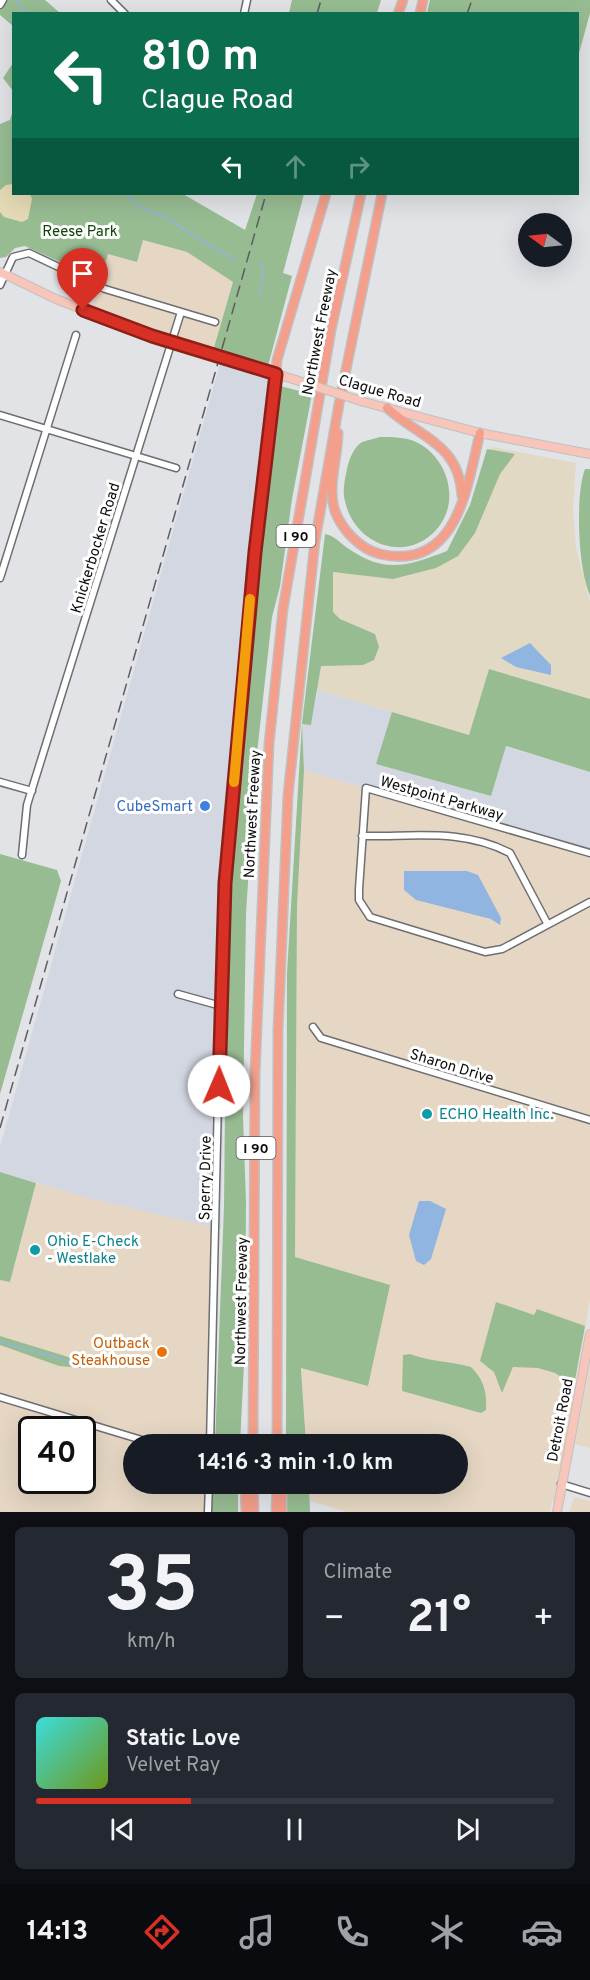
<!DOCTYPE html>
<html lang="en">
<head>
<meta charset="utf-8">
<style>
	body { margin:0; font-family:Overpass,sans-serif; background:#242831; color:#f1f3f6; height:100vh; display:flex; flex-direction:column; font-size:22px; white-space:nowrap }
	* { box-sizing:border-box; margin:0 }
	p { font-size:20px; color:#9ea1a6 }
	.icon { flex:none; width:33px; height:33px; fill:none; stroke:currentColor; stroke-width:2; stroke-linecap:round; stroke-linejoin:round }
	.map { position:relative; height:1512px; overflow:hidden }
	.sheet { display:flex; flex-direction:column; gap:15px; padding:15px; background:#0d0f14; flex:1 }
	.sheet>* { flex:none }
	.banner { position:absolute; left:12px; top:12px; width:567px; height:183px; border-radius:0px; box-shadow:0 6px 24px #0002; background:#0b6e4f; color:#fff; overflow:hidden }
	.needle { width:39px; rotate:285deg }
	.buttons { position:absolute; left:518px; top:213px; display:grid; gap:12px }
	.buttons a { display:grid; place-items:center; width:54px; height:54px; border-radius:50%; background:#171b24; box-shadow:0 6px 24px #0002; font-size:30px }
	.speed { position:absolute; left:18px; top:1416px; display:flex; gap:12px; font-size:30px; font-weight:700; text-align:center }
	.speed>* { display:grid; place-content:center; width:78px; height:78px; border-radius:50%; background:#171b24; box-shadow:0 6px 24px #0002; line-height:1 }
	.speed .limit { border:3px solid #111; border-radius:9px; background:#fff; color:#111 }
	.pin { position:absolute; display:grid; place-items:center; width:51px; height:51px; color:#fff; margin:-62px -26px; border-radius:50% 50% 50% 0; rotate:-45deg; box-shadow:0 0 6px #0007 }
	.pin .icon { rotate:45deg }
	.me { position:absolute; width:66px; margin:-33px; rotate:1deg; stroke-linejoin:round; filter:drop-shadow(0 0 4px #0008) }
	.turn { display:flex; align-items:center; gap:21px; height:126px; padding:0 30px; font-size:27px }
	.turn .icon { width:78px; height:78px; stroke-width:2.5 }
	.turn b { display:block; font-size:42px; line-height:51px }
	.lanes { display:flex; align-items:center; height:57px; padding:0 30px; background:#0003; justify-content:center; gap:30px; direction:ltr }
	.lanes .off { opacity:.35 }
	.big { font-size:45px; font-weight:700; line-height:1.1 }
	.sheet .widget { flex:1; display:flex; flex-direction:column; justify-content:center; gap:9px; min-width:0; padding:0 21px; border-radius:9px; background:#242831 }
	.sheet .dial { align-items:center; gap:0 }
	.dial b { font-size:78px; line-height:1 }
	.song { display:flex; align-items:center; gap:18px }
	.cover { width:72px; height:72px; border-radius:9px; background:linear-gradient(135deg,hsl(180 70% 55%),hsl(80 70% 35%)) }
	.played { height:6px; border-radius:3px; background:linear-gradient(90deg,#d93025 30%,#363941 30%) }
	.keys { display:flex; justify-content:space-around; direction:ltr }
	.heat { display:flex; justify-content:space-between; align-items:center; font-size:33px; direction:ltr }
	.sheet .tiles { flex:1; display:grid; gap:15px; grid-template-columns:1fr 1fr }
	.widget:last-child { grid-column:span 2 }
	.trip { position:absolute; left:123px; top:1434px; width:345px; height:60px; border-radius:30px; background:#171b24; box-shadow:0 6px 24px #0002; font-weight:700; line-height:60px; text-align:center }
	.tabs { display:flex; height:96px; justify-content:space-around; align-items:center; background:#090b0e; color:#9ea1a6 }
	.tabs .icon { width:42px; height:42px }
	.tabs .on { color:#d93025 }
	.tabs b { font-size:27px; color:#f1f3f6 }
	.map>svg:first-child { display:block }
	.commercial { fill:#e6d7c4; fill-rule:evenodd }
	.built { fill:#d3d7e2 }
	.medical { fill:#e2d9c4 }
	.green { fill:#97bc92 }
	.sand { fill:#e4dab5 }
	.water { fill:#8fb5e0 }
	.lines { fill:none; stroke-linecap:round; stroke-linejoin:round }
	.stream { stroke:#8fb5e0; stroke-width:1.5 }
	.minor-casing { stroke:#6c6e71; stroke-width:9 }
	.major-casing { stroke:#c0c0c0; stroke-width:10 }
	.highway-casing { stroke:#c0c0c0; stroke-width:11 }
	.minor { stroke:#fff; stroke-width:6 }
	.major { stroke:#f8c5ba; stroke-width:8 }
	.highway { stroke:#f39f8c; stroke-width:8 }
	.rail { stroke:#5c5d60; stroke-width:1.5; stroke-dasharray:12 6; stroke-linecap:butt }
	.major-bridge-casing { stroke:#c0c0c0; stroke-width:10; stroke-linecap:butt }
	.major-bridge { stroke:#f8c5ba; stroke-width:8 }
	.route-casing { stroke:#8d1f18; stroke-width:15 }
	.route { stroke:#d93025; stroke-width:10 }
	.slow { stroke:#f59e0b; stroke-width:10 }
	.shop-dot { fill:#3f7fe0; stroke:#fff; stroke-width:2 }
	.culture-dot { fill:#0f9aa8; stroke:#fff; stroke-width:2 }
	.food-dot { fill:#e8710a; stroke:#fff; stroke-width:2 }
	.labels { text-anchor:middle; stroke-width:6; stroke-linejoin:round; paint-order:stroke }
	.shield { fill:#fff; stroke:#555556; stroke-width:1.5 }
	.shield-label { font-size:14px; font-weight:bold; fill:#0c0c0e }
	.park-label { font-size:15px; fill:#0c4406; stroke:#fff }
	.street-label { font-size:15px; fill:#0c0c0e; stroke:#fff }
	.shop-label { font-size:15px; fill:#366cbe; stroke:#fff; text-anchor:end }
	.culture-label { font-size:15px; fill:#0d838f; stroke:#fff; text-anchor:start }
	.food-label { font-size:15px; fill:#c56008; stroke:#fff; text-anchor:end }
</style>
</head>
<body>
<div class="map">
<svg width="590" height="1512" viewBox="0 0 590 1512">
	<rect width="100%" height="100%" fill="#e1e3e7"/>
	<!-- commercial -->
	<path class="commercial" d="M143 240 187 252 233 282 213 351 91 310 108 253Z
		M304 770 590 853V1300L555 1501H552L550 1512H347L310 1501 309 1484H458V1444H306L295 1257 297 906Z
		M36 1183 215 1228 208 1444H134V1484H207L206 1512H0V1280L10 1282ZM32 1430H82V1480H32Z
		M590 1365V1448L575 1444Z
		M574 1497 590 1501V1512H569Z"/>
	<!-- built -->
	<path class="built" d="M221 360 274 375 227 916 221 1229 92 1199 0 1172V1147Z
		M318 690 590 772V853L304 770 302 723 311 725Z"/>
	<!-- medical -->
	<path class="medical" d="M492 447 576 463 573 510 576 548 590 601V699L489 669 469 735 314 689 329 559 382 573 444 559 478 506Z"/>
	<!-- green -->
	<path class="green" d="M0 0H45L60 13 14 14 13 26 0 15Z
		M292 0H381L377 13H289Z
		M430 0H590V13L578 57V14L427 13Z
		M13 63V91L3 78Z
		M13 110 14 194H183L245 230 257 194H304L283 273 292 276 268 366 213 351 233 282 187 252 143 240 137 262 108 254 100 280 25 246 15 248 6 257 0 258V124L10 120Z
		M280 386 312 394 292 499 280 586 272 617 256 762 246 913 243 1116 246 1202 245 1344 240 1444H215L224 1206 227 916 258 556Z
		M380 437C392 437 405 437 416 442 449 458 461 503 436 530 405 564 354 544 345 501 342 491 345 479 347 469 349 460 353 448 362 442 367 440 375 439 380 437Z
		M487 449 515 454 500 474 475 533 458 556 436 568 393 579 333 572V612L340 619 375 634 379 647 374 660 363 665 321 666 311 725 302 724 304 770 297 906 295 1257 390 1285 368 1386 301 1368 306 1444H286L287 973 302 723 325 534C335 536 340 543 349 549 386 574 408 566 447 551L470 505Z
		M585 469H590V595C578 569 575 495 585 469Z
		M489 669 590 699V772L506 746 491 796 376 764 392 712 469 735Z
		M0 854 57 870 61 881 0 1094Z
		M0 1172 36 1183 10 1282 0 1280Z
		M496 1302 534 1315 537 1309 585 1326 574 1385 555 1373 538 1368 513 1367 502 1393 494 1372 480 1361Z
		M0 1336 75 1359 80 1362 81 1368 59 1366 0 1345Z
		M410 1354C430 1362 450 1361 471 1367 484 1380 487 1392 486 1410L481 1413 402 1391 403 1355Z
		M213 1484H238V1512H212Z
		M287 1484H309L310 1512H287Z"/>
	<!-- sand -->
	<path class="sand" d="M13 184 14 194H30L32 199 28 219 22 222 4 217 0 212V190L6 185Z"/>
	<!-- water -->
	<path class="water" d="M530 643 551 665V675L516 667 501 658Z
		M404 871H467L478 875 501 918 500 925 491 919 416 900 404 890Z
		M419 1201H430L446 1209 431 1259 424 1265 416 1261 409 1235Z"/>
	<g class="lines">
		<!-- stream -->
		<path class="stream" d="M16 0 27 14
			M127 194C137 210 155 211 170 220 193 234 211 249 236 259
			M259 264 264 266 260 297
			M590 575V584
			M0 1342 79 1364"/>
		<!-- minor casing -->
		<g class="minor-casing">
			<path id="minor" d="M111 0 125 14
				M0 5 3 0
				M244 14 247 0
				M0 285 13 257 29 253 105 289 215 322
				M0 415 176 468
				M0 578 76 335
				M0 782 32 791
				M362 836C413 837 463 828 510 853L547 923
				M590 853 366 788 359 889V900L370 917 485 952 502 949 590 902
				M22 855 27 805 181 312
				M178 994 221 1006
				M313 1027 321 1038 590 1120
				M0 1397 155 1444
				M210 1444 222 925 255 552 276 374
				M561 1484 590 1493
				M208 1512 209 1484"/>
		</g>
		<!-- major casing -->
		<g class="major-casing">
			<path id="major" d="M0 272 56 299 152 336
				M241 363 296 380
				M364 402 480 433 590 454
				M557 1512 590 1334"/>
		</g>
		<!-- highway casing -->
		<g class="highway-casing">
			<path id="highway" d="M398 14 403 0
				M420 14 423 0
				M276 374 277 360 326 194
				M387 408C420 438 459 443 462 496
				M338 433C338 457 327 486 335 511 342 530 360 549 380 554 458 572 467 486 480 433
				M253 1444 255 1073 269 744 283 609 331 330 361 194
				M277 1444 278 1030 288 795 315 541 339 404 382 194
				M245 1484 246 1512
				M253 1484 254 1512
				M282 1488V1512
				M276 1512 277 1484"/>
		</g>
		<!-- minor -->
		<use href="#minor" class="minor"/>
		<!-- major -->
		<use href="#major" class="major"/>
		<!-- highway -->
		<use href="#highway" class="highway"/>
		<!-- rail -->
		<path class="rail" d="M317 14 321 0
			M467 14 472 0
			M0 1128 266 194"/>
		<!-- major-bridge casing -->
		<g class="major-bridge-casing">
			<path id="major-bridge" d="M152 336 241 363
				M296 380 364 402"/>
		</g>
		<!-- major-bridge -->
		<use href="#major-bridge" class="major-bridge"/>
	</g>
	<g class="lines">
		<!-- route casing -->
		<g class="route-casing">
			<path id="route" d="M83 310 152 336 276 374 255 552 225 883 219 1086"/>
		</g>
		<!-- route -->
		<use href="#route" class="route"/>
		<!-- slow -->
		<path class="slow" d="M234 782 250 599"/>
	</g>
	<!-- markers -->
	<circle class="shop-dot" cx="205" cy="806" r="6"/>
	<g class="culture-dot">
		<circle cx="427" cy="1114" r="6"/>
		<circle cx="35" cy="1250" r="6"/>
	</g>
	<circle class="food-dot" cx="162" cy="1352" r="6"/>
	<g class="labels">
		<!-- shield labels -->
		<g class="shield">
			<rect x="276.5" y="525" width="39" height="22" rx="4.5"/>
			<rect x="236.5" y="1137" width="39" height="22" rx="4.5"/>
		</g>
		<g class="shield-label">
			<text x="296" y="541">I 90</text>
			<text x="256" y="1153">I 90</text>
		</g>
		<!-- park labels -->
		<g class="park-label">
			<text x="80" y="236">Reese Park</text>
		</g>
		<!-- street labels -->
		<g class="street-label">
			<text transform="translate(319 332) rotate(-79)" y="5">Northwest Freeway</text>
			<text transform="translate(380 391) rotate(16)" y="5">Clague Road</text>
			<text transform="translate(95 548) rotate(-73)" y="5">Knickerbocker Road</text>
			<text transform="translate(442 798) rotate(16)" y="5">Westpoint Parkway</text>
			<text transform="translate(252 814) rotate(-87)" y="5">Northwest Freeway</text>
			<text transform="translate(452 1066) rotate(17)" y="5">Sharon Drive</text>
			<text transform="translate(205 1178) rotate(-89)" y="5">Sperry Drive</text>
			<text transform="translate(241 1301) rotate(-89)" y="5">Northwest Freeway</text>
			<text transform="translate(560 1420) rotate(-79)" y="5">Detroit Road</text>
		</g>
		<!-- shop labels -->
		<g class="shop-label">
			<text x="193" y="811">CubeSmart</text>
		</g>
		<!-- culture labels -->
		<g class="culture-label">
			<text x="439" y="1119">ECHO Health Inc.</text>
			<text x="47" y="1246">Ohio E-Check<tspan x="47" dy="17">- Westlake</tspan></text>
		</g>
		<!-- food labels -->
		<g class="food-label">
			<text x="150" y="1348">Outback<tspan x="150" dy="17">Steakhouse</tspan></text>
		</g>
	</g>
</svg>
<div class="buttons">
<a><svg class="needle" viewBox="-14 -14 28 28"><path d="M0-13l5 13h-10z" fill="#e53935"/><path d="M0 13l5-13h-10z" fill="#9ea1a6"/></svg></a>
</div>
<div class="speed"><div class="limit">40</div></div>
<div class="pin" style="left:83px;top:310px;background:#d93025"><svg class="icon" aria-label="arrive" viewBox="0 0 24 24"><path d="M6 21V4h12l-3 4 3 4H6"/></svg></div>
<svg class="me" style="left:219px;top:1086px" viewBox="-20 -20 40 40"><circle r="19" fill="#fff"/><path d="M0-13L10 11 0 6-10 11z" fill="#d93025"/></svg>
<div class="trip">14:16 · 3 min · 1.0 km</div>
<div class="banner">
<div class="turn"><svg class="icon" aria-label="left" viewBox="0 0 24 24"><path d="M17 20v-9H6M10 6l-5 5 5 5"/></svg><div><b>810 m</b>Clague Road</div></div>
<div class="lanes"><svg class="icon" aria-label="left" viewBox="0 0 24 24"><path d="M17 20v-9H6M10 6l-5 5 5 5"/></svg><svg class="icon off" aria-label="ahead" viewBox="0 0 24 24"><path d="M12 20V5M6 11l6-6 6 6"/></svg><svg class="icon off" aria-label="right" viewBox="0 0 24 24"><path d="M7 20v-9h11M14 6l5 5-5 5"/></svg></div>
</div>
</div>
<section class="sheet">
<div class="tiles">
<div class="widget dial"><b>35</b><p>km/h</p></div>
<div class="widget"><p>Climate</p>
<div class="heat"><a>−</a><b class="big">21°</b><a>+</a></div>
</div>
<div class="widget">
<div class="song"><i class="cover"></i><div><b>Static Love</b><p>Velvet Ray</p></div></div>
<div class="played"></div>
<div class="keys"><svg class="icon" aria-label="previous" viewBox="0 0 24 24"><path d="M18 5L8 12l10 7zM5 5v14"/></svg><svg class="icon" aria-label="pause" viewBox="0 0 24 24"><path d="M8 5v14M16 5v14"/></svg><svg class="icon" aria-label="next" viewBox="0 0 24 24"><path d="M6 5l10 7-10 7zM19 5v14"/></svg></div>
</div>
</div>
</section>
<nav class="tabs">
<b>14:13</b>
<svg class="icon on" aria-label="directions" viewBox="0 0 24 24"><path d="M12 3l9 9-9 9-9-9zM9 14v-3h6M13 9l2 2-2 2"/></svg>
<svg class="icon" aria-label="music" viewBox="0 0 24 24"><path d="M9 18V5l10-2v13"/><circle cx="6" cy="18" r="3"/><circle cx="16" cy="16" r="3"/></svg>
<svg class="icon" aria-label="phone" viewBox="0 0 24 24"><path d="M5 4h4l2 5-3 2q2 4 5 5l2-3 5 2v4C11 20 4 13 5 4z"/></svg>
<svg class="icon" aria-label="climate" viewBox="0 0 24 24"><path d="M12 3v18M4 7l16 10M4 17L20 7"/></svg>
<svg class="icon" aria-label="car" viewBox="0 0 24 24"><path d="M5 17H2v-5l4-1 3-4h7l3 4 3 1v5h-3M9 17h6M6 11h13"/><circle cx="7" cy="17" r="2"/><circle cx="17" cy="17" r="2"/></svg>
</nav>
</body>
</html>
